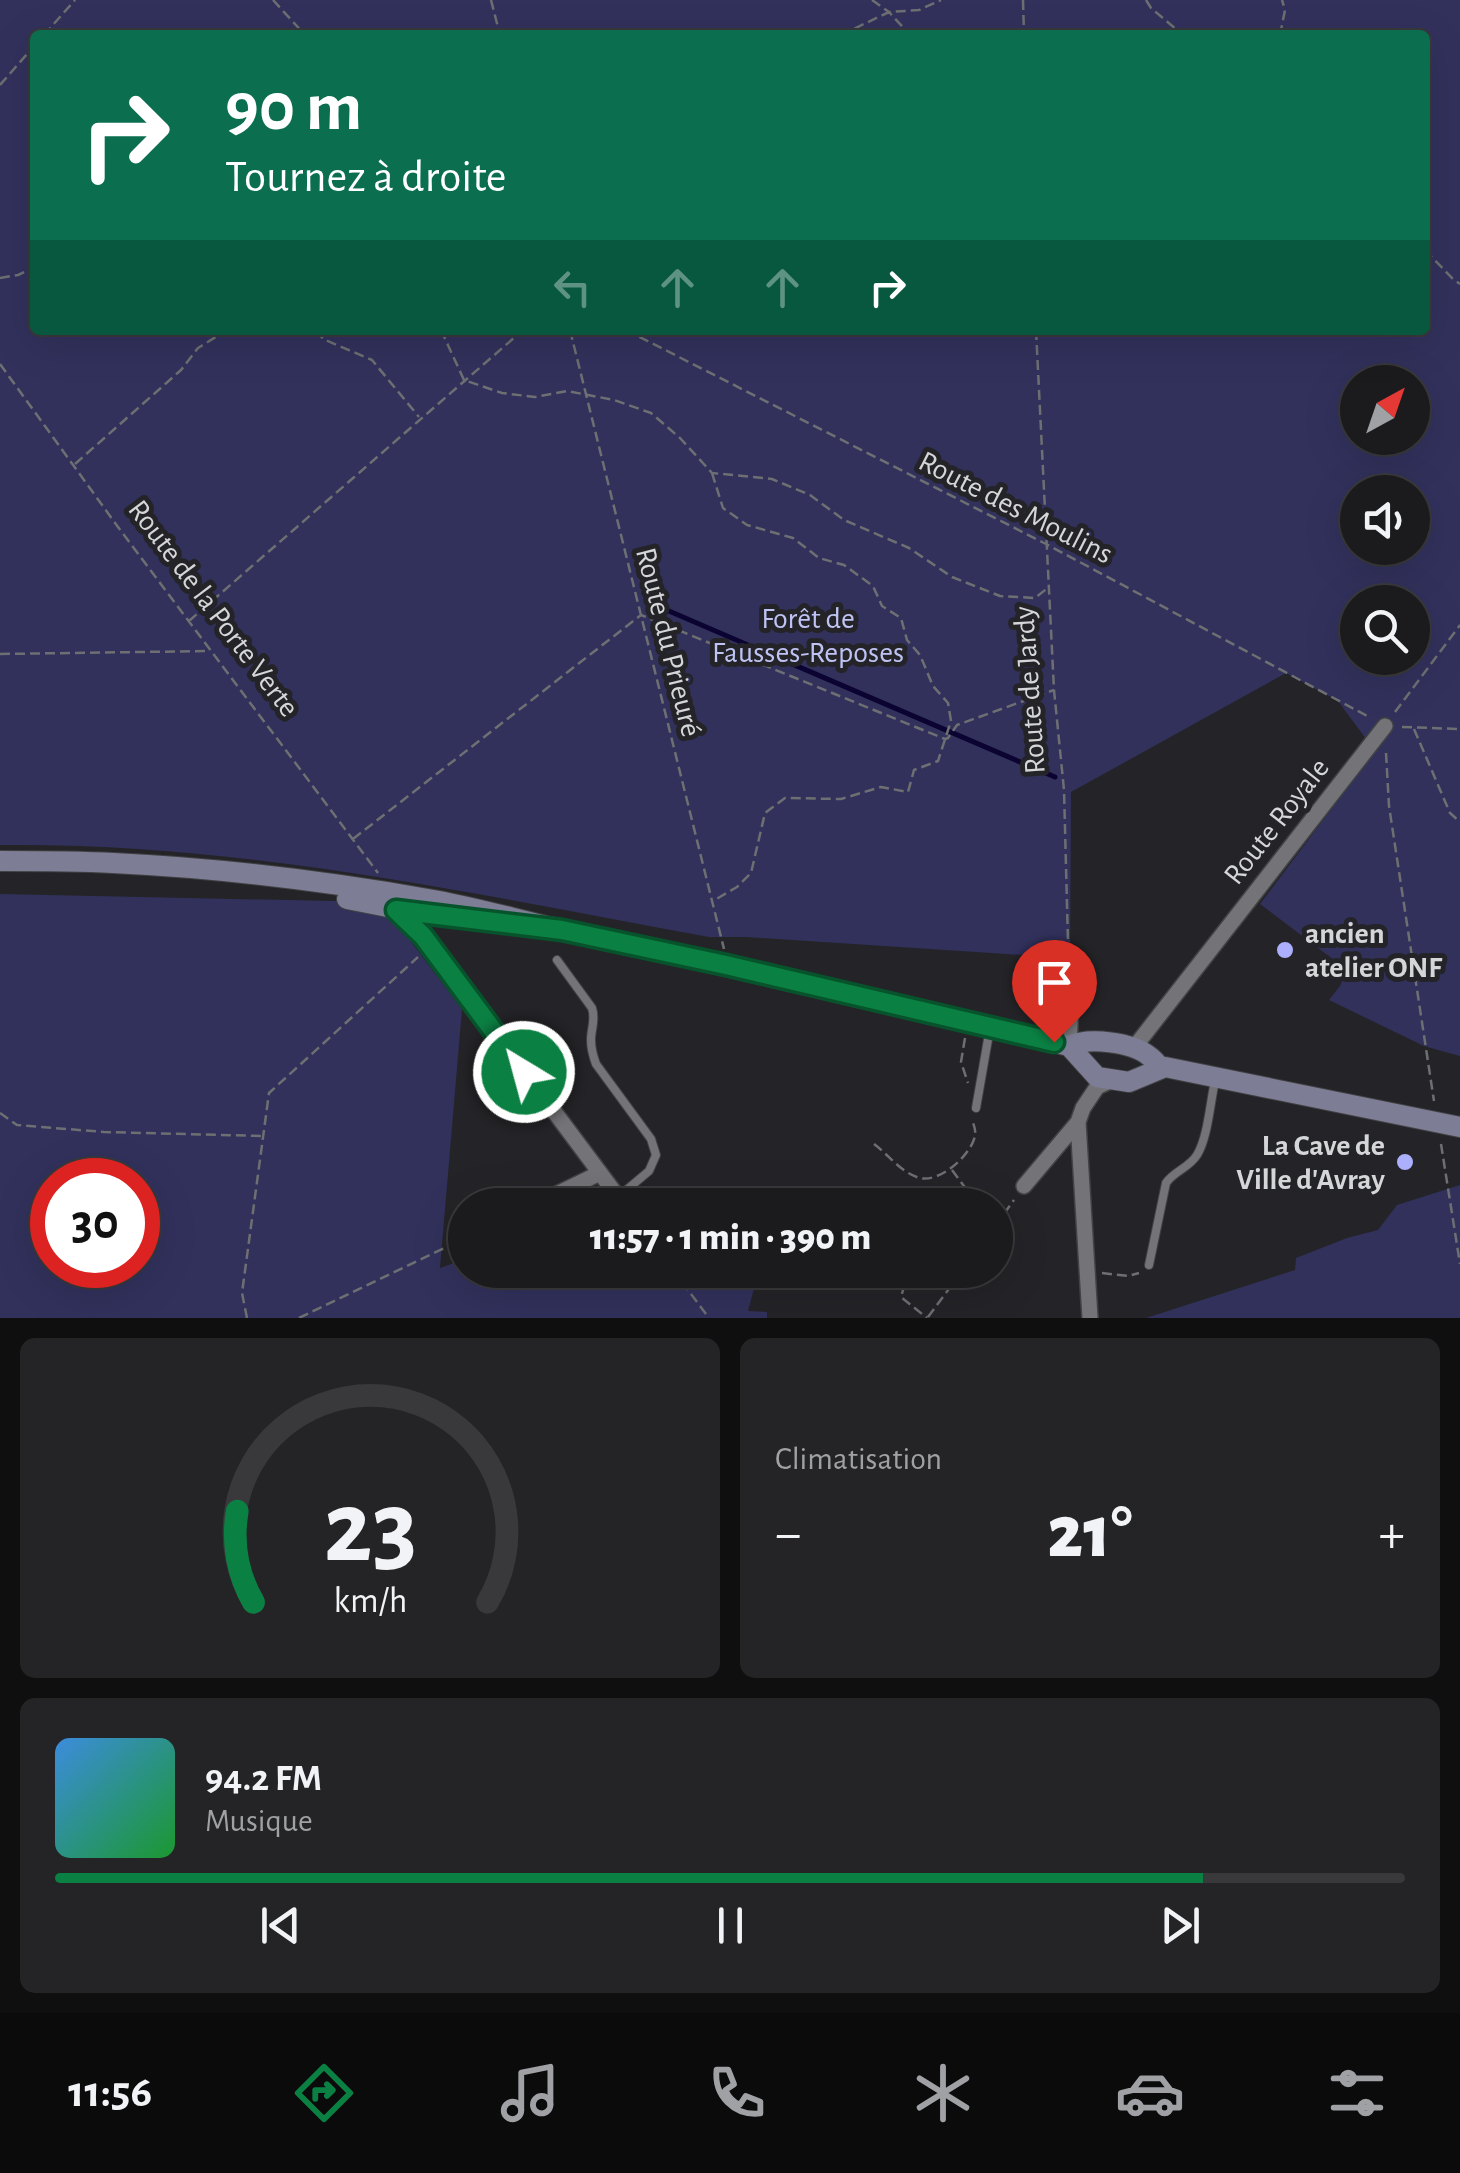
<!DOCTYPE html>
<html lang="fr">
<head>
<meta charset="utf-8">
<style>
	body { margin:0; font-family:"Alegreya Sans",sans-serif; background:#242427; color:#f1f3f6; height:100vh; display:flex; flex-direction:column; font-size:38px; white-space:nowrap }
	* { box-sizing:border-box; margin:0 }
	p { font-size:32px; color:#a0a1a4 }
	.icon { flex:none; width:55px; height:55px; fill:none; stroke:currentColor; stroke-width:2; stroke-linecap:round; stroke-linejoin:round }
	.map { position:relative; height:1318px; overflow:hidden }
	.sheet { display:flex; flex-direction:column; gap:20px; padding:20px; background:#0f0f10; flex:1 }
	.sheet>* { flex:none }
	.banner { position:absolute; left:30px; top:30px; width:1400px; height:305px; border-radius:10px; box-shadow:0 10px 40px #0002,0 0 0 2px #39393c; background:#0b6e4f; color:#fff; overflow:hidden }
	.needle { width:65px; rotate:40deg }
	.fabs { position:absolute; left:1340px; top:365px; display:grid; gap:20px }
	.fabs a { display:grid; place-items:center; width:90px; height:90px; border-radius:50%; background:#1b1b1e; box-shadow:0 10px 40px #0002,0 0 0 2px #39393c; font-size:50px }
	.speed { position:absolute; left:30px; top:1158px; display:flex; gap:20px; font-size:50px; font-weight:700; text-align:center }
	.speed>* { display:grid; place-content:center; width:130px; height:130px; border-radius:50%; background:#1b1b1e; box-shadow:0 10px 40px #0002,0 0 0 2px #39393c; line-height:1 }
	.speed .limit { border:15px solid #d22; background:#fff; color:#111 }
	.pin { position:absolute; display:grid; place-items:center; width:85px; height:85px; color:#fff; margin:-102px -42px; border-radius:50% 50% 50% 0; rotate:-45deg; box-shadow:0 0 10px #0007 }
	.pin .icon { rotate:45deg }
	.me { position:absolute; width:110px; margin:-55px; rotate:323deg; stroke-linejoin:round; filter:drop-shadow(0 0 8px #0008) }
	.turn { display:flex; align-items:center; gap:35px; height:210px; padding:0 30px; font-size:45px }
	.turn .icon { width:130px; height:130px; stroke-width:2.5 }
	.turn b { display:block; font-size:70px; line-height:85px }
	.lanes { display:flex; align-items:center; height:95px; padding:0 30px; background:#0003; justify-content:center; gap:50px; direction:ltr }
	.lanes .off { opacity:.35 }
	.big { font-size:75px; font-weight:800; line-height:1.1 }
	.sheet .tile { flex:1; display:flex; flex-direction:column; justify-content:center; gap:15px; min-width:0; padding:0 35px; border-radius:15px; background:#242427 }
	.sheet .dial { align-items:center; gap:0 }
	.dial svg { height:260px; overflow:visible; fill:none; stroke:#39393c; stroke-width:7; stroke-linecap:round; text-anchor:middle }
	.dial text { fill:#f1f3f6; stroke:none }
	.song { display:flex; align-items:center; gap:30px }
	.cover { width:120px; height:120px; border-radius:15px; background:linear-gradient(135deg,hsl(210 70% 55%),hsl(130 70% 35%)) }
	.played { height:10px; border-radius:5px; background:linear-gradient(90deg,#0b8043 85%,#39393c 85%) }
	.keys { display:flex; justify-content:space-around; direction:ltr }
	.heat { display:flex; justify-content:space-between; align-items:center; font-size:55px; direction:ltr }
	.sheet .tiles { flex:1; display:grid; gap:20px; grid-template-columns:1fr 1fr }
	.tile:last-child { grid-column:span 2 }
	.trip { position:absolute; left:448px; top:1188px; width:565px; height:100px; border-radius:50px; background:#1b1b1e; box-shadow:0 10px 40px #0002,0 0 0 2px #39393c; font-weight:800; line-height:100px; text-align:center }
	.menu { display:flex; height:160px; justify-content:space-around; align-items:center; background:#0b0b0c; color:#a0a1a4 }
	.menu .icon { width:70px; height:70px }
	.menu .current { color:#0b8043 }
	.menu b { font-size:45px; color:#f1f3f6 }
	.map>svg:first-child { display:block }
	.green { fill:#31315c; fill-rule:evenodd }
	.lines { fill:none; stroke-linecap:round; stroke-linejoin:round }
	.stream { stroke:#0b0331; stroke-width:5 }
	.lane-casing { stroke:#414244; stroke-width:10 }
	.street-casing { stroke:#414244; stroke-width:18 }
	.secondary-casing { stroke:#414244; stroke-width:22 }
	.path { stroke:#6e6f72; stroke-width:2.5; stroke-dasharray:10 5; stroke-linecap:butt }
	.lane { stroke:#747478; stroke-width:8 }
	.street { stroke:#747478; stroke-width:15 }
	.secondary { stroke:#7d7e95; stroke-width:20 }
	.route-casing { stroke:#07532c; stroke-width:25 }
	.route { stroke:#0b8043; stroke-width:18 }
	.poi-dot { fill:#acaffb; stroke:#242428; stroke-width:4 }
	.labels { text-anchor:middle; stroke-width:10; stroke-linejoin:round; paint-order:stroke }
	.street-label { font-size:30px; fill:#d5d6d8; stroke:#242428 }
	.park-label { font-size:30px; fill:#bfc3f4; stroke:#242428 }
	.poi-label { font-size:30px; font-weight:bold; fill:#d5d6d8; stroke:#242428; text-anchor:start }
</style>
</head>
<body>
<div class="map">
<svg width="1460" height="1318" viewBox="0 0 1460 1318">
	<rect width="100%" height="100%" fill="#242428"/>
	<!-- green -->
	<path class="green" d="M0 0H1460V1056L1424 1046 1329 1000 1340 986 1347 970 1260 904 1375 751 1338 701 1286 673 1071 792 1070 958 746 937H709C474 894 240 842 0 845ZM35 35H1425V330H35ZM1358 382H1412V438H1358ZM1358 492H1412V548H1358ZM1358 602H1412V658H1358Z
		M0 894 381 902 462 1009 440 1268 465 1259V1270H759L748 1311 767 1312V1318H0ZM52 1180H138V1265H52Z
		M1460 1185V1318H1146L1295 1270 1296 1258 1347 1238 1378 1230 1397 1205Z"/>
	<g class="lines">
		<!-- stream -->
		<path class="stream" d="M655 605 1055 777"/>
		<!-- lane casing -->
		<g class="lane-casing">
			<path id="lane" d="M557 960 592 1008C596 1020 591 1028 591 1040 591 1049 593 1056 596 1064L651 1139 656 1155 649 1171 618 1197
				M976 1108 990 1028
				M1149 1265 1166 1183C1174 1171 1189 1168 1197 1155 1208 1137 1210 1103 1215 1081"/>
		</g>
		<!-- street casing -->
		<g class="street-casing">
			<path id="street" d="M396 910 423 936 624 1205
				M1068 959 1071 1003 1069 1046
				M1133 1049 1385 726
				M1078 1122 1090 1318
				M1024 1186 1078 1122 1083 1108 1097 1087 1112 1080
				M534 1205 600 1173"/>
		</g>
		<!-- secondary casing -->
		<g class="secondary-casing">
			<path id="secondary" d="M0 861C38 861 76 861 113 863 218 868 325 881 428 899 476 907 521 921 568 931 736 967 902 1008 1069 1046L1097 1077 1129 1082 1165 1067 1460 1127
				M347 899 428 915 476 920
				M1069 1046C1089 1037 1132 1042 1149 1056 1154 1059 1157 1064 1161 1068"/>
		</g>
		<!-- path -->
		<path class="path" d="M273 0 305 35
			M491 0 500 35
			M872 0 889 12 910 35
			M1023 0 1024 35
			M1146 0 1151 8 1183 35
			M44 35 75 0
			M841 35 889 12 919 10 941 0
			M1280 35 1285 10 1282 0
			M0 85 35 45
			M1425 250 1453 279 1460 284
			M0 278 18 275 35 267
			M317 330 323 339 372 360 419 417
			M441 330 464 380 502 393 535 397 567 391 614 400 651 413 680 438 712 473 772 479 810 495 844 520 909 548 952 577 1000 596 1035 598 1049 587
			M504 330 517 333
			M570 330 724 949
			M626 330 1046 544 1371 718
			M1036 330 1054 690 1064 790 1068 943
			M0 364 118 527 378 873
			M75 464 181 370 198 348 227 330
			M712 473 723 508 747 525 793 538 819 558 844 565 873 586 882 606 901 618 907 640 920 655 933 686 948 703 951 721 938 761 914 770 908 792 881 787 841 799 785 798 765 813 751 873 737 887 713 901
			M189 621 523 330
			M0 654 210 651
			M1395 712 1460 625
			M1402 727 1460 729
			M1414 729 1450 813 1460 822
			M1386 753 1389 806 1434 1101
			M353 839 641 615 945 739 948 738 957 725 1054 690
			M965 1038 961 1062 968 1083
			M0 1113 17 1125 104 1132 262 1136
			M874 1144C889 1155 901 1173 920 1178 940 1183 971 1155 975 1136 976 1129 974 1126 972 1120
			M1441 1144 1460 1264
			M952 1170 978 1205
			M995 1226 1014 1200
			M673 1270 709 1318
			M909 1270 901 1297 927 1318
			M1102 1273 1128 1276 1139 1273
			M928 1317 963 1270
			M247 1318 242 1293 269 1093 418 957
			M299 1318 465 1238"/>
		<!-- lane -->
		<use href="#lane" class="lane"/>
		<!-- street -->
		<use href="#street" class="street"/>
		<!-- secondary -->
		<use href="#secondary" class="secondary"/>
	</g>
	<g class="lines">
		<!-- route casing -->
		<g class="route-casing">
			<path id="route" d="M524 1072 423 936 396 910 562 930 726 965 1054 1042"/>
		</g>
		<!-- route -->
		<use href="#route" class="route"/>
	</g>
	<!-- markers -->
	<g class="poi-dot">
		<circle cx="1285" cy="950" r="10"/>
		<circle cx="1405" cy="1162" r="10"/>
	</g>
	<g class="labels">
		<!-- street labels -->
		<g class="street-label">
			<text transform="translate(1016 507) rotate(27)" y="10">Route des Moulins</text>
			<text transform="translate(214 608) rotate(53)" y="10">Route de la Porte Verte</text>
			<text transform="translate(669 642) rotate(76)" y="10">Route du Prieuré</text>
			<text transform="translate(1029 690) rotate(-94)" y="10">Route de Jardy</text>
			<text transform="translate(1276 821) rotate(-52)" y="10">Route Royale</text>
		</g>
		<!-- park labels -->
		<g class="park-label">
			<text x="808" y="628">Forêt de<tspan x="808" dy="34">Fausses-Reposes</tspan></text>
		</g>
		<!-- poi labels -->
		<g class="poi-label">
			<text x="1305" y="943">ancien<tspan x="1305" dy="34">atelier ONF</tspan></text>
			<text x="1385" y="1155" text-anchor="end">La Cave de<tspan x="1385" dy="34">Ville d'Avray</tspan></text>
		</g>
	</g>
</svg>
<div class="fabs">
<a><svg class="needle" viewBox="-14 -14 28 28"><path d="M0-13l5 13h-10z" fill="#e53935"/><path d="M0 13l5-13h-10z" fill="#a0a1a4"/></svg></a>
<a><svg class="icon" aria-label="sound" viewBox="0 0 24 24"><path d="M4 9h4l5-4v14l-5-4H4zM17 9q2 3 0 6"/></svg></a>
<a><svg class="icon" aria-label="search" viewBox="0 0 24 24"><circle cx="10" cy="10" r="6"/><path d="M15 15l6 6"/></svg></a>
</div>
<div class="speed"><div class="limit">30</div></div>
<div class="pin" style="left:1054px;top:1042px;background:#d93025"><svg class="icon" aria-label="arrive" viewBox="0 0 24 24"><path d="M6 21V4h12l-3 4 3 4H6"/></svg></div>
<svg class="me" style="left:524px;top:1072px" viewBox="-20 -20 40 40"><circle r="17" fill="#0b8043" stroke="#fff" stroke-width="3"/><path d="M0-11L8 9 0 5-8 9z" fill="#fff"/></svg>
<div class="trip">11:57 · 1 min · 390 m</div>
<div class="banner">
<div class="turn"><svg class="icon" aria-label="right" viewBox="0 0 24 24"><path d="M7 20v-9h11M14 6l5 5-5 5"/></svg><div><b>90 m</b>Tournez à droite</div></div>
<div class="lanes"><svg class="icon off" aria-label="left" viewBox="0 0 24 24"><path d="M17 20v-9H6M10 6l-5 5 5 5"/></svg><svg class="icon off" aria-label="ahead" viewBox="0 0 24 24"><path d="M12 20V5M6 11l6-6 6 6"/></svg><svg class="icon off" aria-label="ahead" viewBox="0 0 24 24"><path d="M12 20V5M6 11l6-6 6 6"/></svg><svg class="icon" aria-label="right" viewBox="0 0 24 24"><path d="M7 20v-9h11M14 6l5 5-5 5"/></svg></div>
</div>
</div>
<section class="sheet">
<div class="tiles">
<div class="tile dial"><svg viewBox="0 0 100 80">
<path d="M14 69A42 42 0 1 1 86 69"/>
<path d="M14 69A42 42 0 0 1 9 41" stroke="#0b8043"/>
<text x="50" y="56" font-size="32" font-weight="700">23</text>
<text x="50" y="72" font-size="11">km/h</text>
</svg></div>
<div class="tile"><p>Climatisation</p>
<div class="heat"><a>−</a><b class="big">21°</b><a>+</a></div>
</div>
<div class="tile">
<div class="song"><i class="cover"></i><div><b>94.2 FM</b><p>Musique</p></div></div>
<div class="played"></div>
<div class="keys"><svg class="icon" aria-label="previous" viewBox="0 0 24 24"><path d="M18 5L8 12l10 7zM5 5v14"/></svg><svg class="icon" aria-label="pause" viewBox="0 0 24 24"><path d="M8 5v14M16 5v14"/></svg><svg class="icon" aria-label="next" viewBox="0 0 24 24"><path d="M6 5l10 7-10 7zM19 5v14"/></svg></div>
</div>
</div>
</section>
<nav class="menu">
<b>11:56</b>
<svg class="icon current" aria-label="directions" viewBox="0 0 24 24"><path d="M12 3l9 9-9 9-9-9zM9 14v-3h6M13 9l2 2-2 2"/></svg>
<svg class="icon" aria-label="music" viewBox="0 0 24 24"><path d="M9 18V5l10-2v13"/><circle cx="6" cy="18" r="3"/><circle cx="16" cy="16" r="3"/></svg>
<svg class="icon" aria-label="phone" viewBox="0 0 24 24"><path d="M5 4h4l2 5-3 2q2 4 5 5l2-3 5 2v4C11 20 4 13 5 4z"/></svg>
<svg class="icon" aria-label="climate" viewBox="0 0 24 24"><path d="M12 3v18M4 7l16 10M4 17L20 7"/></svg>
<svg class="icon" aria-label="car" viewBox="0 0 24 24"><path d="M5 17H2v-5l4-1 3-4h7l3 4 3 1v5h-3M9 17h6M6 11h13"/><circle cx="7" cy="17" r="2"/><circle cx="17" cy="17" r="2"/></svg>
<svg class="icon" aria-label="filters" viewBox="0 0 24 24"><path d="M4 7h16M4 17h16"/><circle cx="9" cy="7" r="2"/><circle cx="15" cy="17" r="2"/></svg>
</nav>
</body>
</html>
